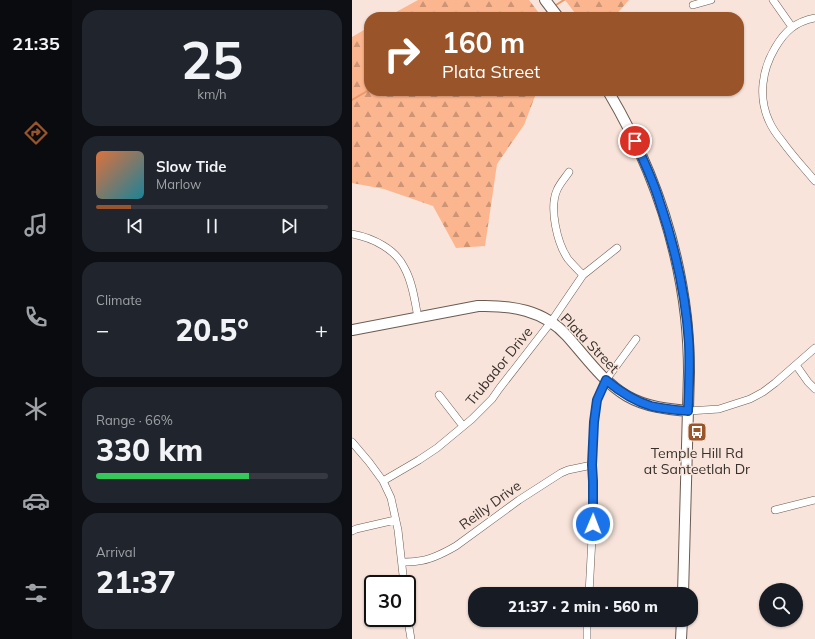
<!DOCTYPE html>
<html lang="en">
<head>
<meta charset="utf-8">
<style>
	body { margin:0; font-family:Mulish,sans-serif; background:#20242c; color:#f1f3f6; height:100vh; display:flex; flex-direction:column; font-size:15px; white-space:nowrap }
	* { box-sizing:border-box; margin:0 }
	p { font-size:13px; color:#9ea1a6 }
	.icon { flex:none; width:22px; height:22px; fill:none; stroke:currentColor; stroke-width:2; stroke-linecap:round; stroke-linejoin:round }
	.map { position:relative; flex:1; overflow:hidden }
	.side { display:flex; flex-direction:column; gap:10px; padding:10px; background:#0d0f14; width:280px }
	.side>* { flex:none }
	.hud { position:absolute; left:12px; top:12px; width:380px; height:84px; border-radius:16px; box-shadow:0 1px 3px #0004; background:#9a5429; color:#fff; overflow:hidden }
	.tools { position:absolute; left:407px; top:583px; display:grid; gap:8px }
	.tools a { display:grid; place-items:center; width:44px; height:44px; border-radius:50%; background:#171b24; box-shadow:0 1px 3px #0004; font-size:20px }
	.speed { position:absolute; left:12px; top:575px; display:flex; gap:8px; font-size:20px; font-weight:700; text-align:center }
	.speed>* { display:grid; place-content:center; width:52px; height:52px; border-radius:50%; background:#171b24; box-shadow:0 1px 3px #0004; line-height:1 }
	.speed .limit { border:2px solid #111; border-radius:6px; background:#fff; color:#111 }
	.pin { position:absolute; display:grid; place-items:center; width:34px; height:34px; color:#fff; margin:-17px; border:2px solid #fff; border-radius:50%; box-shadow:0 1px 4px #0007 }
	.me { position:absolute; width:44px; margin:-22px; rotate:1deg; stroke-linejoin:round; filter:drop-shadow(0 0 3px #0008) }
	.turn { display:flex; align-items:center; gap:14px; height:84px; padding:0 12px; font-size:18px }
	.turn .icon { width:52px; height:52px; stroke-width:2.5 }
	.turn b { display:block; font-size:28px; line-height:34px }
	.big { font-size:30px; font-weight:800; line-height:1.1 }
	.side .widget { flex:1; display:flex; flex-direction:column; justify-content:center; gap:6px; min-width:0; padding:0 14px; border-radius:16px; background:#20242c }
	.side .dial { align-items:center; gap:0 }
	.dial b { font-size:52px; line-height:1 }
	.song { display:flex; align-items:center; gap:12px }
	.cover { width:48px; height:48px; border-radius:6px; background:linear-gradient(135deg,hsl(20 70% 55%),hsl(190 70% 35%)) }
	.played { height:4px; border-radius:2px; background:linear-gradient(90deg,#9a5429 15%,#363941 15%) }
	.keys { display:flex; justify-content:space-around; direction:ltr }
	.heat { display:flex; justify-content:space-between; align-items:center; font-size:22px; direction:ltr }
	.charge { height:6px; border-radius:3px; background:linear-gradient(90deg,#34c759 66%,#363941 0) }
	.trip { position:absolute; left:116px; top:587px; width:230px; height:40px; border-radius:16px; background:#171b24; box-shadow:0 1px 3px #0004; font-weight:800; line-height:40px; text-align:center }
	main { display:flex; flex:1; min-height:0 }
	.tab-bar { display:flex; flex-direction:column; width:72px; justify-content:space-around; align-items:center; background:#090b0e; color:#9ea1a6 }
	.tab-bar .icon { width:28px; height:28px }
	.tab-bar .on { color:#9a5429 }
	.tab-bar b { font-size:18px; color:#f1f3f6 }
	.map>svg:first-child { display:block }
	.forest { fill:url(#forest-firs) }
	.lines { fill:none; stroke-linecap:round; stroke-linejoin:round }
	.stream { stroke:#eb9969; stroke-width:2 }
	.street-casing { stroke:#6b5b52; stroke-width:8 }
	.secondary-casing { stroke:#6b5b52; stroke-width:12 }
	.street { stroke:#fff; stroke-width:7 }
	.secondary { stroke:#fff; stroke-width:10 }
	.route-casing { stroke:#114b97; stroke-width:10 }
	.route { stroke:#1a73e8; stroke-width:7 }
	.labels { text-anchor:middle; stroke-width:3; stroke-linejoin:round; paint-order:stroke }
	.street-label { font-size:14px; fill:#38302c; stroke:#f8e4da }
	.poi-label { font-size:14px; fill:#38302c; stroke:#f8e4da }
</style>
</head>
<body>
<main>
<nav class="tab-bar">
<b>21:35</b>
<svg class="icon on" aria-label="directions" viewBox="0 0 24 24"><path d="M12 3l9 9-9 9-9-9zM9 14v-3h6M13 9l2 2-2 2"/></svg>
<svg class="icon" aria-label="music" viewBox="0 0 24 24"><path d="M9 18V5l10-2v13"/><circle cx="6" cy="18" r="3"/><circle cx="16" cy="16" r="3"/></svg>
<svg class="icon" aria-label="phone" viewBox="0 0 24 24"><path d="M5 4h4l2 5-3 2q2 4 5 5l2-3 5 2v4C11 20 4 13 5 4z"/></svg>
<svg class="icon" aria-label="climate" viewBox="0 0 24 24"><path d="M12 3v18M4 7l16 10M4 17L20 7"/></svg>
<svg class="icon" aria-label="car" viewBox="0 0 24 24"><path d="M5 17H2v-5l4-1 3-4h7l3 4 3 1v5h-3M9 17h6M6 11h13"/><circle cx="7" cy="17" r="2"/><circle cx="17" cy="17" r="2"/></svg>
<svg class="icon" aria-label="filters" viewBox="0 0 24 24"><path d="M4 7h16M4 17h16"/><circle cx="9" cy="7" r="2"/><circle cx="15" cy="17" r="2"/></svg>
</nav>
<section class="side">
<div class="widget dial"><b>25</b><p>km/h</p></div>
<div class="widget">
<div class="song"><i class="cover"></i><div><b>Slow Tide</b><p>Marlow</p></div></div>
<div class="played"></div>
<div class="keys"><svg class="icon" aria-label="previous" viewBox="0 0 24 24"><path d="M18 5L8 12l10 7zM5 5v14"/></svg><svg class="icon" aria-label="pause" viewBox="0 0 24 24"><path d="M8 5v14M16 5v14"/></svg><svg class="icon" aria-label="next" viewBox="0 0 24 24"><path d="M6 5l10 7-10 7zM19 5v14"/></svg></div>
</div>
<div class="widget"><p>Climate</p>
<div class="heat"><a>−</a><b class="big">20.5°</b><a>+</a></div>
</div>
<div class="widget"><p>Range · 66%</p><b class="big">330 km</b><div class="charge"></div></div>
<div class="widget"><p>Arrival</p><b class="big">21:37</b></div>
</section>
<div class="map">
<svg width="463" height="639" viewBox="0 0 463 639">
	<defs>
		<pattern id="forest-firs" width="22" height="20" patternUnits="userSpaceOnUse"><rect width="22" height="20" fill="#fcb68f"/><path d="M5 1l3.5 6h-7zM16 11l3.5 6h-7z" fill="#cd9475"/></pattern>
	</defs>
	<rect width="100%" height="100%" fill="#f8e4da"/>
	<!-- forest -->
	<path class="forest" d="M66 0H177L190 17H35Z
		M213 0H277L262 17H226Z
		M17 27V91H185L172 125 145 164 133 246 104 248 81 206 32 189 0 183V37Z"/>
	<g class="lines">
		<!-- stream -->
		<path class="stream" d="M204 5 212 0
			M187 17 195 12
			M0 100 17 90"/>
		<!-- street casing -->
		<g class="street-casing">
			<path id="street" d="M421 0 440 27
				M341 5 359 0
				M463 18C443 22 433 31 423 48 410 70 406 97 417 121 420 128 425 135 430 141 440 155 452 168 463 181
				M217 172C213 178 208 183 205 190 197 208 205 243 216 259 221 265 226 270 231 275
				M0 234C21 238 44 249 53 269 61 284 63 302 66 318
				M444 365 456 382 463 389
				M87 395 111 426
				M336 411 367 409 398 399 411 392 423 383 463 348
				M0 442 17 462 31 481 39 498 46 530 52 584
				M31 481 67 460 85 448 120 419 140 399 147 389 199 322 231 275 265 248
				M423 510 463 500
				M0 531 4 529 43 520
				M50 562C55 562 61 562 66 561 79 560 92 553 104 546L167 500 209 473 216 470 240 465
				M237 594 242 500 240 465 241 437 243 411 245 400 254 380 284 339
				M55 615 59 639
				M235 639V620"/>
		</g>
		<!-- secondary casing -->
		<g class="secondary-casing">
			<path id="secondary" d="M193 0 206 17
				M256 91C297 160 325 238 334 317 336 336 337 354 337 372L331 594
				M0 330 126 306C159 305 192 310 215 336 234 357 250 381 275 396 294 407 315 409 336 411
				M329 639 330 620"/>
		</g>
		<!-- street -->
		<use href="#street" class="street"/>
		<!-- secondary -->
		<use href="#secondary" class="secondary"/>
	</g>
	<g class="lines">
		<!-- route casing -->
		<g class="route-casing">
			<path id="route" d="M241 524V481L240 465 242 422 245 400 254 380C267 391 282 401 299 406 311 409 324 410 336 411 337 389 338 366 337 344 334 295 323 247 307 200 301 180 291 160 283 141"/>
		</g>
		<!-- route -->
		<use href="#route" class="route"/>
	</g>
	<!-- icons -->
	<defs>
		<g id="bus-square" transform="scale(1)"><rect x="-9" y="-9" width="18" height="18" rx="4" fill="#9a5429" stroke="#f8e4da"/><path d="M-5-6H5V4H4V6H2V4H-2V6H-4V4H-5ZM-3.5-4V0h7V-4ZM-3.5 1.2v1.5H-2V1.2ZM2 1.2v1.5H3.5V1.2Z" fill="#fff"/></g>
	</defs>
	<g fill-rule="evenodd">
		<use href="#bus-square" x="345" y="432"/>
	</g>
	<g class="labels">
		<!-- street labels -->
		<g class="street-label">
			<text transform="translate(238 343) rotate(46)" y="5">Plata Street</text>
			<text transform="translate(147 366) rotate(-51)" y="5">Trubador Drive</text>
			<text transform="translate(138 505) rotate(-36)" y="5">Reilly Drive</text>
		</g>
		<!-- poi labels -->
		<g class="poi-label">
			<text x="345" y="458">Temple Hill Rd<tspan x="345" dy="16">at Santeetlah Dr</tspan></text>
		</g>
	</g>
</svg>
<div class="tools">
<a><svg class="icon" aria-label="search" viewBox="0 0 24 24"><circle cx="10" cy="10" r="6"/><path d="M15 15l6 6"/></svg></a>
</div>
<div class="speed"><div class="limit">30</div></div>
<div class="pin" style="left:283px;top:141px;background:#d93025"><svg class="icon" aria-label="arrive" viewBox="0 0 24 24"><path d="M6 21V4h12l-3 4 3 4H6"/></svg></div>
<svg class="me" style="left:241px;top:524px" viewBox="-20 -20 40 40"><circle r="17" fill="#1a73e8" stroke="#fff" stroke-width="3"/><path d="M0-11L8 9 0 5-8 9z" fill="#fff"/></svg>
<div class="trip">21:37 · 2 min · 560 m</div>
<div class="hud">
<div class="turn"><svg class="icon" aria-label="right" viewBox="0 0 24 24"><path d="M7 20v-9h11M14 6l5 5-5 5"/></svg><div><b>160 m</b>Plata Street</div></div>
</div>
</div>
</main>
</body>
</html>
